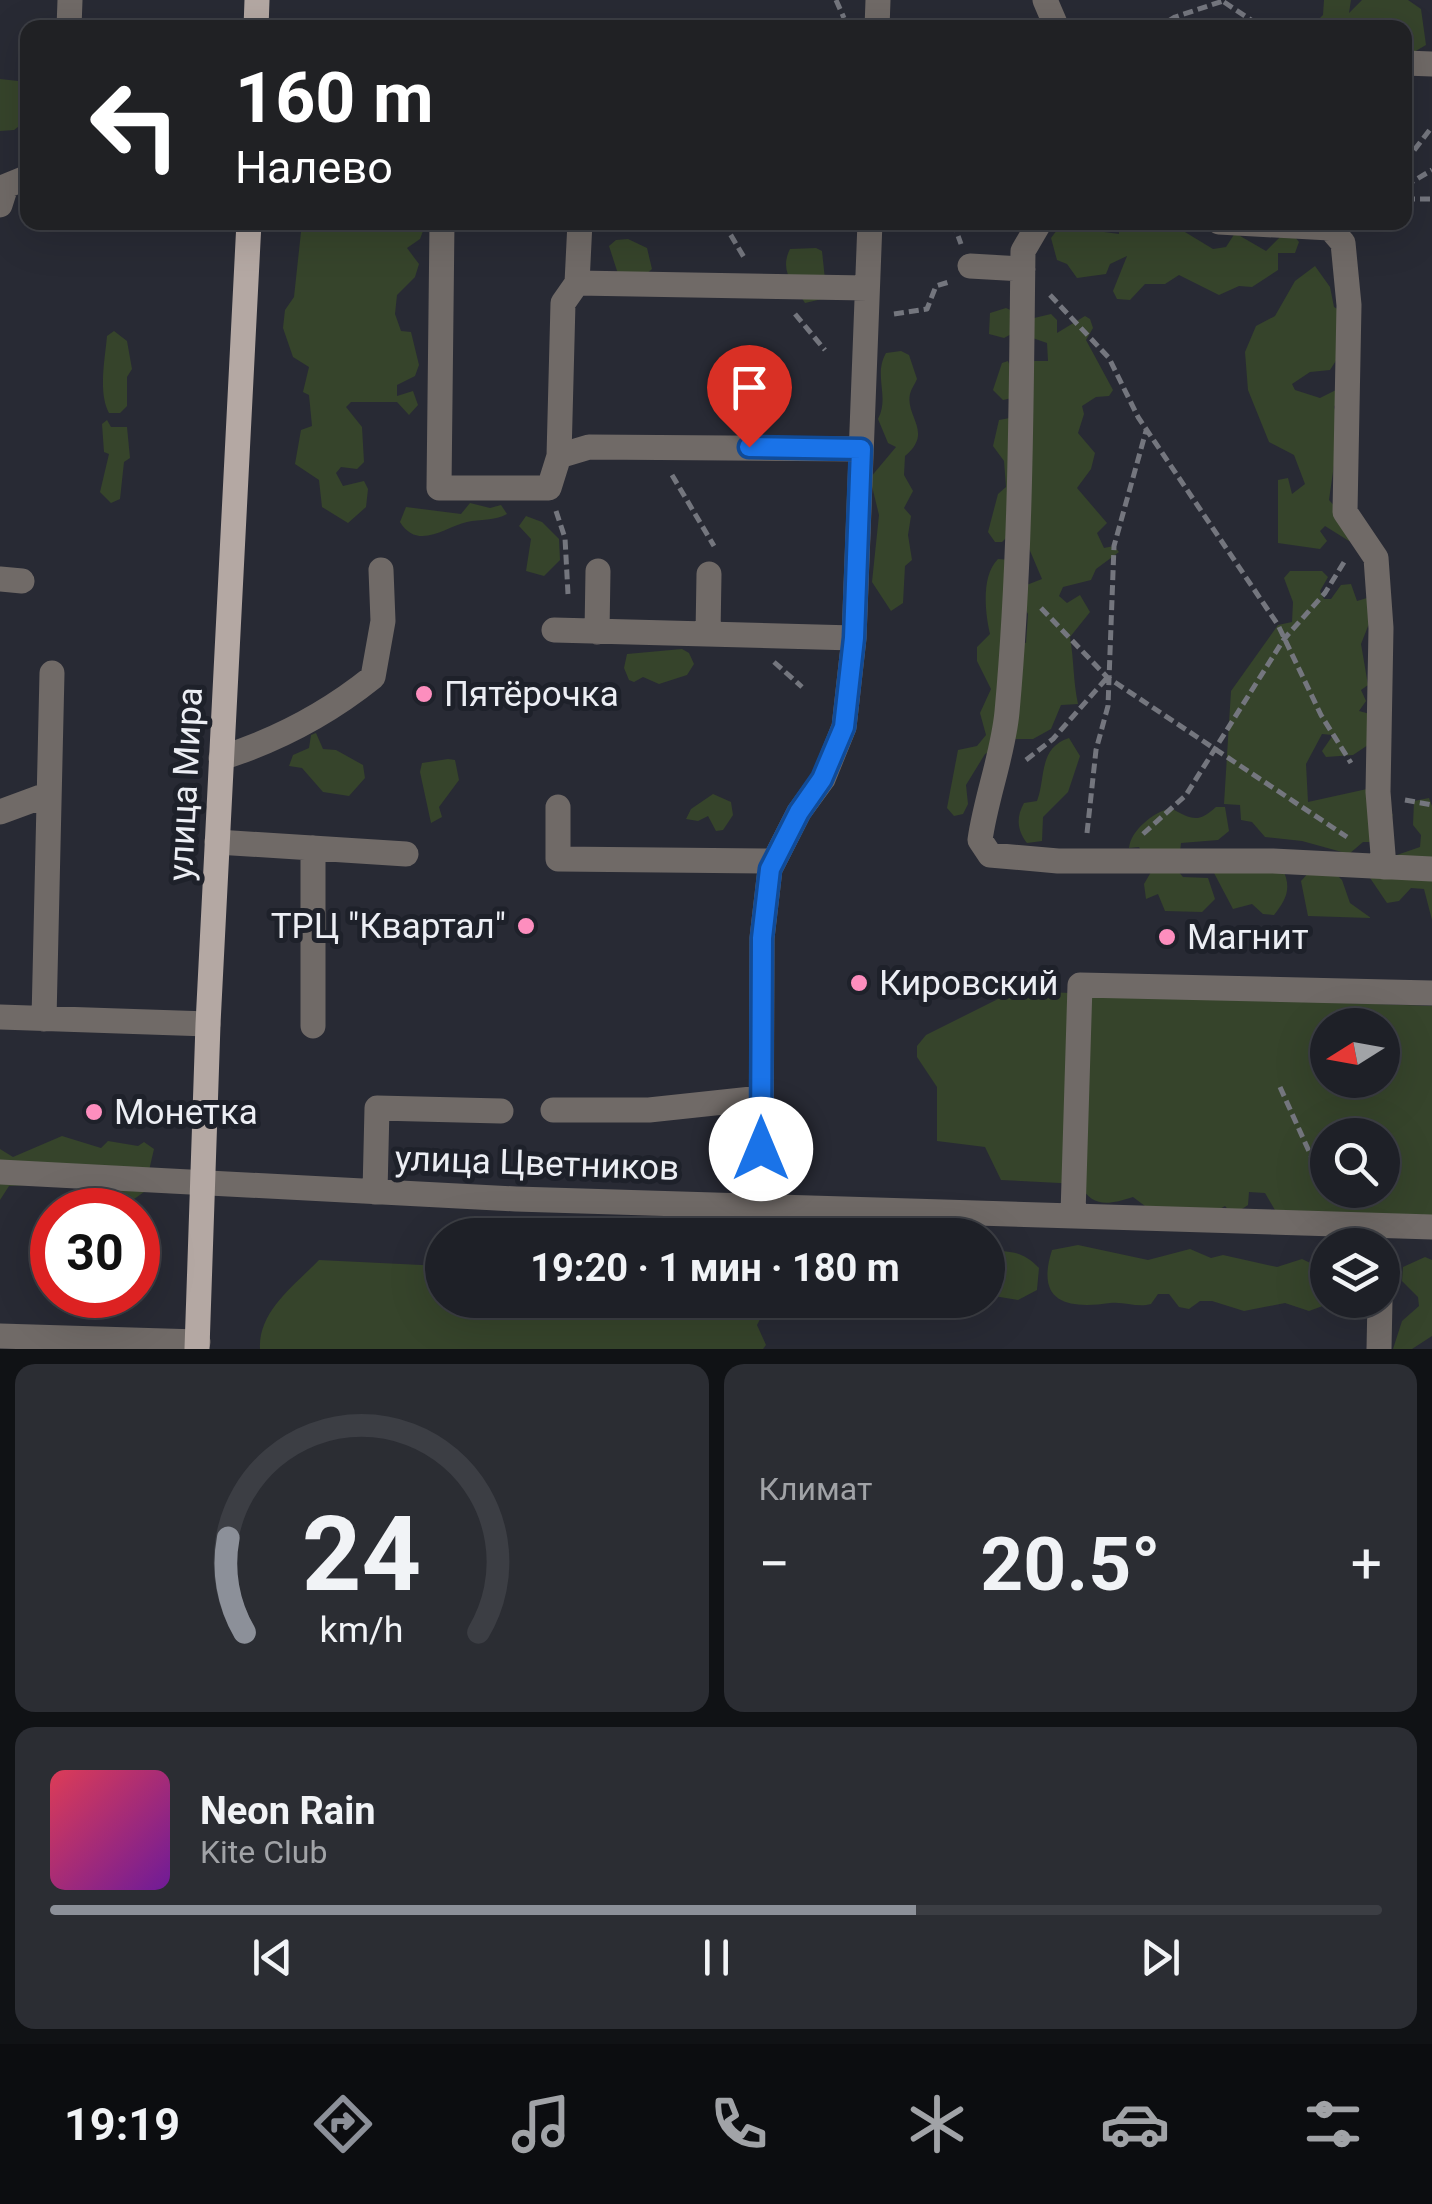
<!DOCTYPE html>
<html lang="ru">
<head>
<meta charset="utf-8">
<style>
	body { margin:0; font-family:Roboto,sans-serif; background:#2b2d33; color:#f1f3f6; height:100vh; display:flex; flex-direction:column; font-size:38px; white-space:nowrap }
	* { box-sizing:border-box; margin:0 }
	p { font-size:32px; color:#a1a3a7 }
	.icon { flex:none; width:55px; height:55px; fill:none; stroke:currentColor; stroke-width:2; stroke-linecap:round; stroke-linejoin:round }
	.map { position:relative; height:1349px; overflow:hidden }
	.details { display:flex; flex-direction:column; gap:15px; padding:15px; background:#101215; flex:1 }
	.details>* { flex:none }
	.top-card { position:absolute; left:20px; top:20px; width:1392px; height:210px; border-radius:20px; box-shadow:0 10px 40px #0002,0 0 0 2px #3c3e44; background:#202124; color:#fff; overflow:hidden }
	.needle { width:65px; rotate:259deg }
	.controls { position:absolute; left:1310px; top:1008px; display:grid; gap:20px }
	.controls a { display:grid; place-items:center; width:90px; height:90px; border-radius:50%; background:#1e2027; box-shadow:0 10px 40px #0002,0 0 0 2px #3c3e44; font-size:50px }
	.speed { position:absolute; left:30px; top:1188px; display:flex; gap:20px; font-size:50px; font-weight:700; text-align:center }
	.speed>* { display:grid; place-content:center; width:130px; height:130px; border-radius:50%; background:#1e2027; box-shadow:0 10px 40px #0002,0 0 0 2px #3c3e44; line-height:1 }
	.speed .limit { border:15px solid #d22; background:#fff; color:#111 }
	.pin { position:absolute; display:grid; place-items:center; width:85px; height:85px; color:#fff; margin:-102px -42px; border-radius:50% 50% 50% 0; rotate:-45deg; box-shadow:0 0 10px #0007 }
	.pin .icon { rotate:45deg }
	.me { position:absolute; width:110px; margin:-55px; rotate:0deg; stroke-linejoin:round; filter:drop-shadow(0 0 8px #0008) }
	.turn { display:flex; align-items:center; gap:35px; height:210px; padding:0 50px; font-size:45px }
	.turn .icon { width:130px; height:130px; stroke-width:2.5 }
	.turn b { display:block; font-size:70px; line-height:85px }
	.big { font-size:75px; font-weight:700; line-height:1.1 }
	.details .tile { flex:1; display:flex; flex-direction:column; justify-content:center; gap:15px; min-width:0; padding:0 35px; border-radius:20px; background:#2b2d33 }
	.details .dial { align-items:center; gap:0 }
	.dial svg { height:260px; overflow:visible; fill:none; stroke:#3c3e44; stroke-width:7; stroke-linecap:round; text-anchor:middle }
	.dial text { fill:#f1f3f6; stroke:none }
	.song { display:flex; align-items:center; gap:30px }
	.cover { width:120px; height:120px; border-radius:15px; background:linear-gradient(135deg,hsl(350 70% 55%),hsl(280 70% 35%)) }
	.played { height:10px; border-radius:5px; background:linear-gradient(90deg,#8c9099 65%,#3c3e44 65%) }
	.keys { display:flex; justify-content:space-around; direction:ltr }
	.heat { display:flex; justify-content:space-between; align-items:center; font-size:55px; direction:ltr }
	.details .tiles { flex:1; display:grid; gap:15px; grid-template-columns:1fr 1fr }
	.tile:last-child { grid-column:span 2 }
	.trip { position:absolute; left:425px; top:1218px; width:580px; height:100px; border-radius:50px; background:#1e2027; box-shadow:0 10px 40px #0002,0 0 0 2px #3c3e44; font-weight:700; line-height:100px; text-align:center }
	.dock { display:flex; height:160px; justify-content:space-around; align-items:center; background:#0c0d10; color:#a1a3a7 }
	.dock .icon { width:70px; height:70px }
	.dock .active { color:#8c9099 }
	.dock b { font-size:45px; color:#f1f3f6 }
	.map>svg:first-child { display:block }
	.green { fill:#36442b; fill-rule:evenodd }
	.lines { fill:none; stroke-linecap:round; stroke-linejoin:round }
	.path { stroke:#74767e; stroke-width:5; stroke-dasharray:10 5; stroke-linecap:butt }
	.minor { stroke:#706a67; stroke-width:25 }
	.major { stroke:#b4a8a3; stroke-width:25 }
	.route-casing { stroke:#114b97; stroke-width:25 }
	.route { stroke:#1a73e8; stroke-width:18 }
	.poi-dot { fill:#fd8ebe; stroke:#1e212a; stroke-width:4 }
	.labels { text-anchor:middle; stroke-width:10; stroke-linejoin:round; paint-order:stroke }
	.poi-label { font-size:35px; fill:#eceef4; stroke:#1e212a; text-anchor:start }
	.street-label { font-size:35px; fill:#eceef4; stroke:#1e212a }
</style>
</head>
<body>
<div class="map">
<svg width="1432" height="1349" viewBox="0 0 1432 1349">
	<rect width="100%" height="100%" fill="#282a34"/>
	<!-- green -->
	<path class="green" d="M1324 0H1351L1349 13 1362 0H1408L1421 9 1426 45 1414 52 1405 43V28H1283L1286 23H1315L1323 15Z
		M0 79 27 82V120L14 130 0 131Z
		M310 223H363L366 229 385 223H426L420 239 407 248 419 264 415 277 397 295 395 314 401 331 411 332 419 365 415 376 397 385V396L413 391 418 405 409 415 397 402H351L346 407 362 427 364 462 357 469 341 467 336 473 343 486 364 481 368 489 366 507 348 523 322 507 319 480 295 464 301 430 312 426 309 395 303 392 309 367 293 357 283 328 285 310 294 297 301 232Z
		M1125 223 1154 230 1175 226 1213 249 1226 247 1235 233 1266 251 1280 237H1295L1299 242 1295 253H1278V270L1252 287 1239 286 1219 295 1179 275 1165 284H1145L1130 300 1117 299 1113 291 1127 256 1110 264 1106 274 1077 278 1067 264 1057 260 1051 238 1060 226 1119 234V226Z
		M628 239 647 248 652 269 642 278 619 277 609 246 616 240Z
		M816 248 822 251 826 289 822 299 805 303C793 284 779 271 790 249Z
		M1315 266 1330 287 1334 307 1343 312 1337 359 1330 370 1310 372 1292 384 1295 390 1320 398 1336 390 1341 394 1334 407 1340 422 1329 500 1358 532 1349 541 1325 526 1320 531 1327 541 1320 549 1278 543V480L1288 478 1292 494 1305 484 1294 455 1269 442 1248 390 1245 352 1256 326 1275 316 1295 281Z
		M1006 308 1030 319 1051 314 1057 320V333L1085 316 1090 319 1093 328 1086 340 1113 390 1109 396 1096 397 1082 406 1084 414 1078 433 1095 453 1091 469 1077 488 1107 523 1097 533 1104 548 1114 546 1119 552 1096 569 1091 580 1063 587 1059 596 1067 603 1080 595 1090 612 1070 637C1074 660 1073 680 1078 704L1061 705 1051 729 1033 739H1013L985 754 966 785 968 804 963 814 954 816 947 808 958 750 977 746 986 735 980 713 991 689 977 661V647L990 634C985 612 981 576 998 559L1010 560 1020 641 1026 643 1028 614 1021 601 1024 586 1042 579 1019 525 1002 542H995L988 532 998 494 1006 487 1004 461 993 446 999 420 1015 417 1021 396 1003 400 993 390 1002 363 1008 361 1012 371 1032 361H1048L1047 343 1015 332 1004 338 989 334 990 313Z
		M114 331 127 341 132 369 127 377V406L120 413H109C98 393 105 359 107 336Z
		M901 351 909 355 917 379C915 384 911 389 910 394 905 417 934 432 905 456L904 475 913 491 904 508 911 516 908 535 912 560 905 566 903 603 891 611 872 582 879 515 870 478 896 447 888 443 878 419C890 396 873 376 886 353Z
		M107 420 111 427H127L130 458 124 462 120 499 111 503 100 492 109 454 104 452 102 424Z
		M470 503 490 508 501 505 507 514C495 521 480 519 467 522 445 527 418 551 400 522L406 507 461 514Z
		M526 516 542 522 559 539 560 560 544 576 526 571 531 539 519 526Z
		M1290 571H1322L1328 577 1320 591 1324 599H1331L1341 585 1351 584 1357 601 1367 598 1372 616 1361 644 1368 685 1361 690 1366 701 1359 711 1370 714 1374 741 1353 755 1326 757 1322 751 1333 735 1322 734 1306 764 1308 802 1367 789 1378 792 1393 815 1373 842H1363L1349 854 1302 841 1265 837 1252 822 1241 820 1240 805 1224 804 1231 691 1278 625 1292 622 1293 602 1284 578Z
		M682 649 689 653 694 664 687 675 659 684 643 677 634 682 629 680 624 668 627 654Z
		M316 733 323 749 336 750 363 765 365 778 349 796 323 792 302 768 289 766 293 755 309 748 311 735Z
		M1069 738 1080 756 1068 792 1043 817 1042 841 1027 843C1017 830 1016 817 1024 803L1037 801C1046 778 1038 748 1069 738Z
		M448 759 455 760 459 780 439 807 442 817 431 823 420 772 422 763Z
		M713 794 731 802 733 815 723 830 716 831 708 816 698 821 686 819 691 809Z
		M1429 798 1432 806V920L1424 889 1411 888 1399 901 1387 903 1368 875 1391 857 1420 847 1421 835 1413 825 1414 801Z
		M1216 807H1225L1229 831 1218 840 1181 843 1179 861 1173 865 1183 877 1208 878 1215 899 1202 912 1165 911 1158 894 1146 899 1144 884 1151 872 1139 847 1129 848C1131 830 1153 813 1170 808 1192 819 1197 824 1216 807Z
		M1329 867 1342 880 1350 903 1371 918 1308 916 1301 881 1311 870Z
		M1282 868C1292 887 1287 899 1274 915L1263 914 1252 904 1233 909 1214 873Z
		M1014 991 1432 1006V1217H1279L1265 1193 1249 1192 1248 1205 1233 1215 1225 1206 1218 1210 1149 1209 1133 1197C1108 1205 1093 1208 1079 1184L1001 1180 985 1147 937 1141V1087L917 1057V1046L926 1035ZM1328 1025H1382V1080H1328ZM1328 1135H1382V1190H1328Z
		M62 1136 101 1148 108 1141 138 1146 144 1142 154 1149 144 1192 127 1204 113 1193 80 1191 69 1183 9 1186 0 1200V1149L13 1157Z
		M1078 1245 1148 1260 1190 1249 1211 1258 1223 1255 1277 1267 1302 1259 1327 1271 1328 1300H1339L1309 1311 1285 1303 1244 1311 1212 1301H1200L1189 1309 1179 1307 1169 1294H1158L1151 1304C1137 1308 1124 1301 1110 1303 1068 1309 1035 1303 1052 1250Z
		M988 1250C1010 1252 1022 1250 1039 1268L1037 1290 1018 1300 988 1295Z
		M1425 1257 1432 1260V1336L1412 1349H1393L1402 1321 1419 1306 1418 1297 1402 1281 1403 1267Z
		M319 1260 442 1266V1300H770L757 1325 766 1345 763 1349H260C258 1311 295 1285 319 1260Z"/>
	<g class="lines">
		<!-- path -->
		<path class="path" d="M836 0 844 18
			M1224 2 1263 28
			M1157 28 1175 17 1226 0
			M1405 162 1432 127
			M1405 186 1432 170
			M1405 199H1432
			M723 222 745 259
			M953 222 961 244
			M1050 295 1109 358 1138 417 1278 625 1321 715 1351 763
			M795 314 825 350
			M894 314 927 309 936 286 949 282
			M672 475 714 546
			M556 511 565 538 568 594
			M1041 608 1107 677 1347 837
			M774 662 802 687
			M1026 760 1053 739 1106 679
			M1405 800 1432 805
			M1087 833 1096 750 1108 706 1114 546 1146 431
			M1143 834 1186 795 1284 639 1325 593 1346 559
			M1280 1087 1312 1158 1328 1180"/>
		<!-- minor -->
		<path class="minor" d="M1045 0 1057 28
			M69 28 70 0
			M877 28 878 0
			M1405 63 1432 64
			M0 205 6 186 28 177
			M442 222 439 488H549L559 456 589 447 861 449
			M1040 222 1023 251C1021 405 1021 559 1007 712 1003 755 986 797 980 840L990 855 1058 861H1273L1432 869
			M1219 222 1330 228 1343 243 1349 305 1345 512 1376 558 1381 628 1378 792 1384 867
			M970 266 1023 269
			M577 283 580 222
			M559 456 563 303 577 283 867 288
			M0 579 22 581
			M554 630 854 638
			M597 632 598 571
			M708 634 709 574
			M221 758C278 740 327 714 373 677L383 621 381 570
			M558 807V859L774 861
			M0 812 49 794
			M217 842 406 854
			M0 1017 208 1024
			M44 1019 52 673
			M313 1026V848
			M553 1110H649L761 1098
			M0 1172 516 1199 1432 1227
			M375 1192 377 1108 501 1111
			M761 1203 762 938 770 869 799 812 823 779 844 727 854 638 870 222
			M1073 1214 1080 985 1432 993
			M0 1336 198 1342
			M1379 1349 1380 1300"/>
		<!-- major -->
		<path class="major" d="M256 28 257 0
			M197 1349 208 1024 249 222"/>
	</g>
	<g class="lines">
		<!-- route casing -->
		<g class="route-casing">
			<path id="route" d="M749 447 861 449 854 638 844 727 822 779 799 812 770 869 762 938 761 1149"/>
		</g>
		<!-- route -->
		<use href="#route" class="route"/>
	</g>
	<!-- markers -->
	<g class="poi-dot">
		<circle cx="424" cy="694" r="10"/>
		<circle cx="526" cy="926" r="10"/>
		<circle cx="1167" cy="937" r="10"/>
		<circle cx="859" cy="983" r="10"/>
		<circle cx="94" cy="1112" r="10"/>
	</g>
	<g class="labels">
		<!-- poi labels -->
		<g class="poi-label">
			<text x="444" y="706">Пятёрочка</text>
			<text x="506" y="938" text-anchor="end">ТРЦ "Квартал"</text>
			<text x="1187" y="949">Магнит</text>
			<text x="879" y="995">Кировский</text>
			<text x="114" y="1124">Монетка</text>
		</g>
		<!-- street labels -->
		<g class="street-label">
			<text transform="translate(185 784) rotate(-87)" y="12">улица Мира</text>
			<text transform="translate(537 1163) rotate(2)" y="12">улица Цветников</text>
		</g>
	</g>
</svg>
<div class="controls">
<a><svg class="needle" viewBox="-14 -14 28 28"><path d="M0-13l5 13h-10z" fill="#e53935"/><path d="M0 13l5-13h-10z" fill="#a1a3a7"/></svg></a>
<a><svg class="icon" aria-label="search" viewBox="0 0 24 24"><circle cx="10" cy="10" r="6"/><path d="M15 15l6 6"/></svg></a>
<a><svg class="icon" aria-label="layers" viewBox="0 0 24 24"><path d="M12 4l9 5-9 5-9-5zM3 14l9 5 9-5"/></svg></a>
</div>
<div class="speed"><div class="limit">30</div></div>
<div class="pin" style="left:749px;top:447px;background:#d93025"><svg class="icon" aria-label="arrive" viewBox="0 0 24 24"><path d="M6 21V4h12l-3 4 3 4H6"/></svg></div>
<svg class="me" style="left:761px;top:1149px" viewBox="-20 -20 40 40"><circle r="19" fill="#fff"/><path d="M0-13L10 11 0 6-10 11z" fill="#1a73e8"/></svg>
<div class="trip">19:20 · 1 мин · 180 m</div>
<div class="top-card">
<div class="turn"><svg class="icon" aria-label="left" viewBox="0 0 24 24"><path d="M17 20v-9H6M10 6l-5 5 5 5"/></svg><div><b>160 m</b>Налево</div></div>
</div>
</div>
<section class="details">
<div class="tiles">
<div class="tile dial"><svg viewBox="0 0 100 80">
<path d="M14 69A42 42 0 1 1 86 69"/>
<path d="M14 69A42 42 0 0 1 9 40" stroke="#8c9099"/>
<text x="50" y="56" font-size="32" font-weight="700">24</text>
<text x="50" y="72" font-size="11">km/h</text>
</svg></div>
<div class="tile"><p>Климат</p>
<div class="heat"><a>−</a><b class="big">20.5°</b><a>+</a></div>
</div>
<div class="tile">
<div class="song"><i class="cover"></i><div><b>Neon Rain</b><p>Kite Club</p></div></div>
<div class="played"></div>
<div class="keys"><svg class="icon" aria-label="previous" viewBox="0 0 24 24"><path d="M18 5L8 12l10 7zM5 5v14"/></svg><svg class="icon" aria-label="pause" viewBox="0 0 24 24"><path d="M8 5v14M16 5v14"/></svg><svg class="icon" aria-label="next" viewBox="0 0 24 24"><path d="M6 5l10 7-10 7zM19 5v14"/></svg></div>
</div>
</div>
</section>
<nav class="dock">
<b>19:19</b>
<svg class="icon active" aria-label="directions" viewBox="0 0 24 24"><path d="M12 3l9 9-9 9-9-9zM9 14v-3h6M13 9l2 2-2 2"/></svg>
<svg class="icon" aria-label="music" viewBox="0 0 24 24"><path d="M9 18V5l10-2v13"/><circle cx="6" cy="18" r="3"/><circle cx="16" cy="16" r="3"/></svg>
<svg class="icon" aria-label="phone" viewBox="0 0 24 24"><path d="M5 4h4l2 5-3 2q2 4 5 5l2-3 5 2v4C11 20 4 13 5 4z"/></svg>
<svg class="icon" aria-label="climate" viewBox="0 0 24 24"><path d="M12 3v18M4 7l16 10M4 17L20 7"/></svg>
<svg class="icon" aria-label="car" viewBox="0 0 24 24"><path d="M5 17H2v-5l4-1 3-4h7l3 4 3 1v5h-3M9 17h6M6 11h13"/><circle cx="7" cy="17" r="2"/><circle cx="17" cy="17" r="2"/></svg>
<svg class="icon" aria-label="filters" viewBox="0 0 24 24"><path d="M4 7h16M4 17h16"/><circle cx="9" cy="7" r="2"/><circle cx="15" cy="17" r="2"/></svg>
</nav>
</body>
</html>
